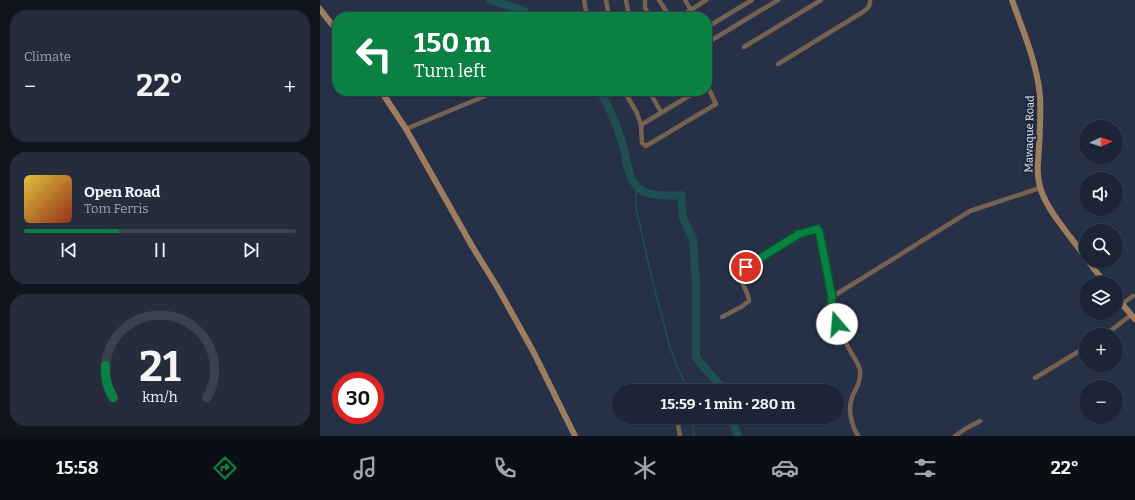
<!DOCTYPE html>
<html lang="en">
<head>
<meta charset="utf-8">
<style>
	body { margin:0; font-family:Bitter,serif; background:#252d3d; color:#f1f3f6; height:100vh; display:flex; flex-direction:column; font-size:15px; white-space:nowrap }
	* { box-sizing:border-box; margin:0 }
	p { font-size:13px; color:#a0a5ad }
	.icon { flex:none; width:22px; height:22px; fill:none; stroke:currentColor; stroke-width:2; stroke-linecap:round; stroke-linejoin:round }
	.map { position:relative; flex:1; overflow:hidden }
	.details { display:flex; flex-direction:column; gap:10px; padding:10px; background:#0f141d; width:320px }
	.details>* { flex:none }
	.banner { position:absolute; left:12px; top:12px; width:380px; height:84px; border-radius:16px; box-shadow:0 1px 3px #0004,0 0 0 1px #3a4250; background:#0b8043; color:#fff; overflow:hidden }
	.needle { width:26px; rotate:87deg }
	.controls { position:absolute; left:759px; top:120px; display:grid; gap:8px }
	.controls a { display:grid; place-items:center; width:44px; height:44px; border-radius:50%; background:#1c2535; box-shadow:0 1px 3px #0004,0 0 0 1px #3a4250; font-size:20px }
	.speed { position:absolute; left:12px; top:372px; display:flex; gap:8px; font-size:20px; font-weight:700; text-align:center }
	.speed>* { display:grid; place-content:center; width:52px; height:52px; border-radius:50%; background:#1c2535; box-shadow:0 1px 3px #0004,0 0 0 1px #3a4250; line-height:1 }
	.speed .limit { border:6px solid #d22; background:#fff; color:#111 }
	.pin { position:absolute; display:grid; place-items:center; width:34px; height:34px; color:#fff; margin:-17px; border:2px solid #fff; border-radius:50%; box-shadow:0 1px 4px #0007 }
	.me { position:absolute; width:44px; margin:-22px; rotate:342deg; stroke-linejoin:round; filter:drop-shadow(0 0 3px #0008) }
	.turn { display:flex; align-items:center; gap:14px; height:84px; padding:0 16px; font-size:18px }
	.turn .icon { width:52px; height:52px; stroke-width:2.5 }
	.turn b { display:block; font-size:28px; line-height:34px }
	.big { font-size:30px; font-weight:700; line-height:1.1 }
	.details .widget { flex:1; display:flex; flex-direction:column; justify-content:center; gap:6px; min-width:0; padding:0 14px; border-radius:16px; background:#252d3d }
	.details .dial { align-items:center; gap:0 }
	.dial svg { height:104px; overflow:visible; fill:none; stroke:#3a4250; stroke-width:7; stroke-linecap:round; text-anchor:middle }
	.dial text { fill:#f1f3f6; stroke:none }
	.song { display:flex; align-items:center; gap:12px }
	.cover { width:48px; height:48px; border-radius:6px; background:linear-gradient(135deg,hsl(50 70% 55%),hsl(10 70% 35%)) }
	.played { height:4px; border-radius:2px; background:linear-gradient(90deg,#0b8043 35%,#3a4250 35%) }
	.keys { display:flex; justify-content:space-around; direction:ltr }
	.heat { display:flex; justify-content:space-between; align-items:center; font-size:22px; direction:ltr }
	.trip { position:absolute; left:292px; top:384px; width:232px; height:40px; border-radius:20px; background:#1c2535; box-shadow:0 1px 3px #0004,0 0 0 1px #3a4250; font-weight:700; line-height:40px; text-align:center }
	.tab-bar { display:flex; height:64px; justify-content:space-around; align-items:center; background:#0b0f15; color:#a0a5ad }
	.tab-bar .icon { width:28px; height:28px }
	.tab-bar .on { color:#0b8043 }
	.tab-bar b { font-size:18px; color:#f1f3f6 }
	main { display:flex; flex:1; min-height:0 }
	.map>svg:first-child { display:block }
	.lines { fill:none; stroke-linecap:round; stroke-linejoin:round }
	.stream { stroke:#1e5052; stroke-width:1.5 }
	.river { stroke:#1e5052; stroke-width:8 }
	.street { stroke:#77624f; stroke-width:4.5 }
	.secondary { stroke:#9e7c5e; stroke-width:6 }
	.route-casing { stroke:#07532c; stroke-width:10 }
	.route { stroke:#0b8043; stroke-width:7 }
	.labels { text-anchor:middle; stroke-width:4; stroke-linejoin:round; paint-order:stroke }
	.street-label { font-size:11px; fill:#ebf1fc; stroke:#1d273c }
</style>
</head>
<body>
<main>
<section class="details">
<div class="widget"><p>Climate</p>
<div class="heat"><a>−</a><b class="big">22°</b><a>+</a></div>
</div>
<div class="widget">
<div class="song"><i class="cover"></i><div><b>Open Road</b><p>Tom Ferris</p></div></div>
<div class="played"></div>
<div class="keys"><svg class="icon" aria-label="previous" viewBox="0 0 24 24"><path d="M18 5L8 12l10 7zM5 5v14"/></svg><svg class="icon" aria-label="pause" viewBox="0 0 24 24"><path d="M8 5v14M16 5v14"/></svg><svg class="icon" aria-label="next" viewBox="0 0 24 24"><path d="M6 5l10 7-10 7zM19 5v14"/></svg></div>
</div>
<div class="widget dial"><svg viewBox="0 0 100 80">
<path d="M14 69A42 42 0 1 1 86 69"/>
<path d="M14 69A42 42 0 0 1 8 44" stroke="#0b8043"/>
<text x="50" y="56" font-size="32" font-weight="700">21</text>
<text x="50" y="72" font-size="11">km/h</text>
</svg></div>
</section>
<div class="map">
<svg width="815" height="436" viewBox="0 0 815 436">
	<rect width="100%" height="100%" fill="#263147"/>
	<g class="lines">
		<!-- stream -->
		<path class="stream" d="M316 186V208L333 283 351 351 368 391
			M372 417 374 436"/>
		<!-- river -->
		<path class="river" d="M170 0 203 10 210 17
			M279 91C289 105 296 123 301 139 307 155 306 180 321 190 330 196 350 196 361 195L363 218 373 239 376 284V358L400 385 402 391
			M411 417 418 436"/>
		<!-- street -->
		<path class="street" d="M264 0 267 17
			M286 0 289 17
			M306 0 309 17
			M325 0V8L330 17
			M339 0 350 17
			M365 0 371 10
			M360 17 386 0
			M389 26 432 0
			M387 43 458 0
			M424 47 501 0
			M458 64 538 15C544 11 551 8 550 0
			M304 91 317 113 321 125 322 143 326 146 396 104 387 85
			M329 91 341 112
			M321 125 377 91
			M86 129 177 91
			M512 297 650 211 720 188
			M802 304 813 296
			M402 317 421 307 429 301C429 293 422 286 421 277L426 267 447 253 479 234 497 229 499 231 512 297C509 317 523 338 532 354 535 359 540 366 540 371 541 380 537 387 533 395 527 408 531 424 538 436
			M785 335 811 315
			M715 378 766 347
			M360 436 358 425 362 417
			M635 436 645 429 660 421"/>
		<!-- secondary -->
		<path class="secondary" d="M692 0C703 31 717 63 720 96 721 113 720 130 719 148 718 162 716 176 721 190 728 212 752 238 766 258
			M0 9 17 31
			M61 91 86 129 152 246 179 290 213 351 255 436
			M768 261 785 283
			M796 297 815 319"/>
	</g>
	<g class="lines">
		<!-- route casing -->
		<g class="route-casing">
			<path id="route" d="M426 267 479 234 497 229 499 231 512 297 511 305 517 324"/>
		</g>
		<!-- route -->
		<use href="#route" class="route"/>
	</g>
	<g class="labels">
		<!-- street labels -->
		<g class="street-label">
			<text transform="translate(709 134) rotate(-89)" y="4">Mawaque Road</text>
		</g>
	</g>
</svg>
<div class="controls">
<a><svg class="needle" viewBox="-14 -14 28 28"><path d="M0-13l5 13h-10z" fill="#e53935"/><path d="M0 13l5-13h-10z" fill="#a0a5ad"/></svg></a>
<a><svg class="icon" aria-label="sound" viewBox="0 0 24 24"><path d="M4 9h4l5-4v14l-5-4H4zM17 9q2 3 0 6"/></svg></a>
<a><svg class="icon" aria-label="search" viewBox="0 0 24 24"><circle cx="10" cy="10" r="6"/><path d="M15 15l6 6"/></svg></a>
<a><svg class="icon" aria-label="layers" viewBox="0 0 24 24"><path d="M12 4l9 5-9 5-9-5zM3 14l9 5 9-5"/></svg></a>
<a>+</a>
<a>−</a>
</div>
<div class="speed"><div class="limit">30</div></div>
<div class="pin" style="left:426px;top:267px;background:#d93025"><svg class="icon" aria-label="arrive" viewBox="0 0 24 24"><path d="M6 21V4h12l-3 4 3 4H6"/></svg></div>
<svg class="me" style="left:517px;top:324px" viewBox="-20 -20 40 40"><circle r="19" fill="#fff"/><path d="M0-13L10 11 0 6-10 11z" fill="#0b8043"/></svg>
<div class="trip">15:59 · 1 min · 280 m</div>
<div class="banner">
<div class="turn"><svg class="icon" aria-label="left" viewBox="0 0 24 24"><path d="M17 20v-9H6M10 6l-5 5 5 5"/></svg><div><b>150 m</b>Turn left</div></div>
</div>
</div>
</main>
<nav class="tab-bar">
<b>15:58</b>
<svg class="icon on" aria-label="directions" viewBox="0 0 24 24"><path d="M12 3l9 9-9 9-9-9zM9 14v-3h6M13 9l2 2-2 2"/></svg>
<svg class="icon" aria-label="music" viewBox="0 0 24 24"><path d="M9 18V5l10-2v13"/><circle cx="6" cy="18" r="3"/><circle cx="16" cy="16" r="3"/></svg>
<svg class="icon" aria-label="phone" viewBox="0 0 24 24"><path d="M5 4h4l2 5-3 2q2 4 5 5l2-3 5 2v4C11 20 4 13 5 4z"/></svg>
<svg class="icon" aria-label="climate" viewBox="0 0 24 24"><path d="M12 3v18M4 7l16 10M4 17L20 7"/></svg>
<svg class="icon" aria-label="car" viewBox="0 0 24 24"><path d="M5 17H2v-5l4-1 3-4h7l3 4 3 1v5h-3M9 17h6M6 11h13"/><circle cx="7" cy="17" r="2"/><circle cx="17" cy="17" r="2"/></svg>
<svg class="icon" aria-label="filters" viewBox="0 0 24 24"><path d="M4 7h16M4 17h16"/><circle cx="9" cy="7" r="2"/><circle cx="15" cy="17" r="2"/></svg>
<b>22°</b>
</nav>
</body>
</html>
